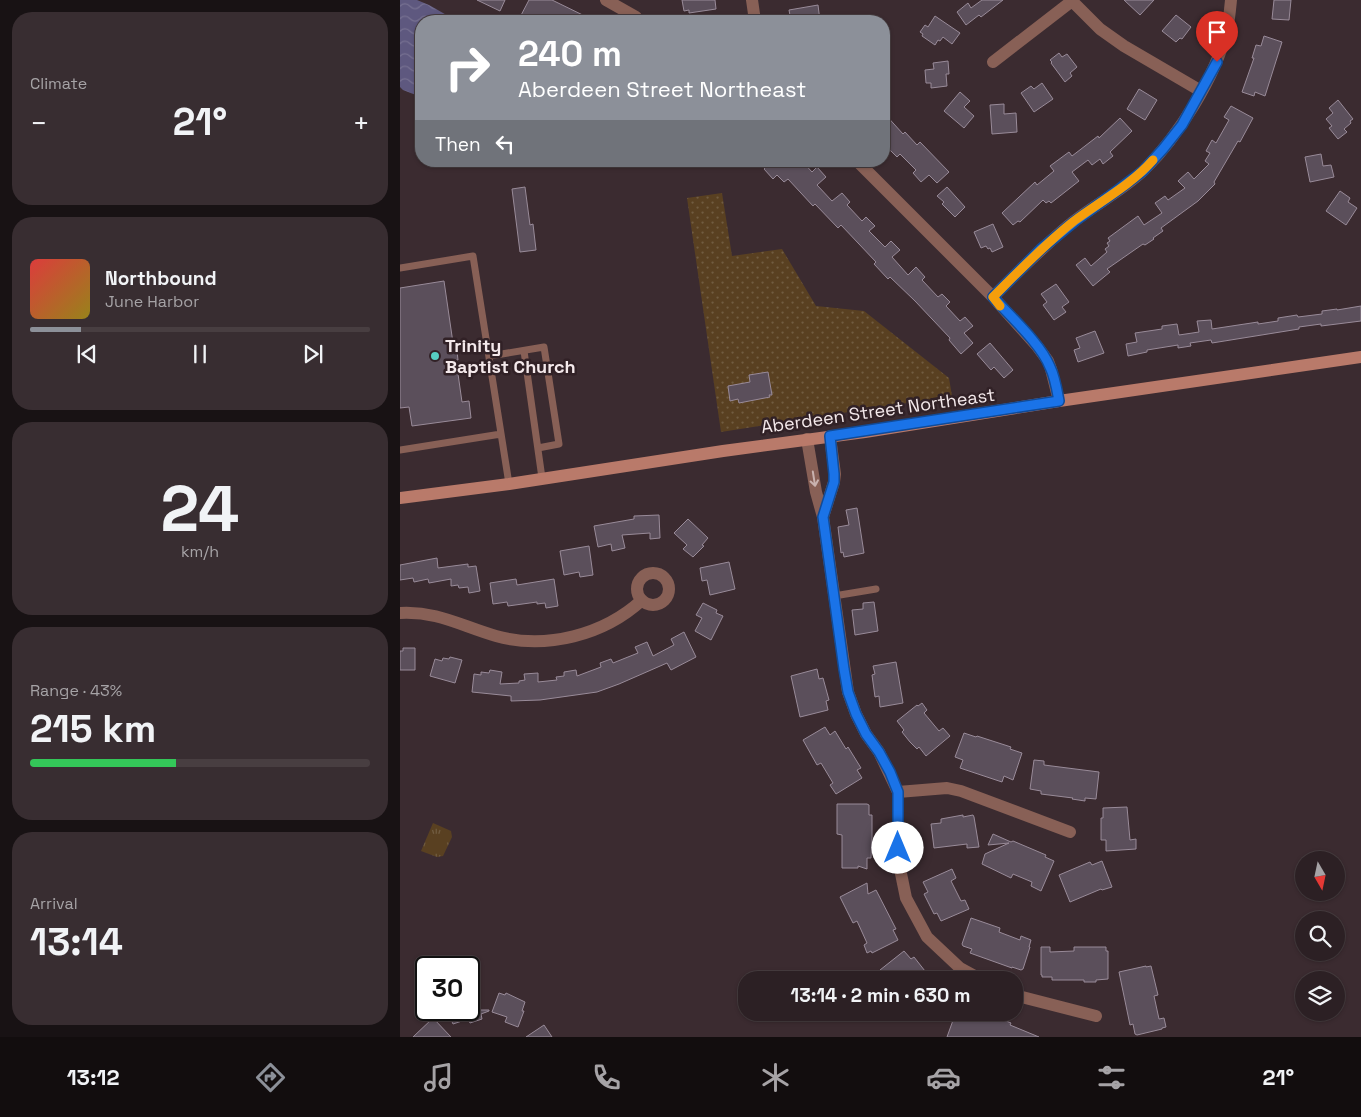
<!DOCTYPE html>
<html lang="en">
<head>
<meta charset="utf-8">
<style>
	body { margin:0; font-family:"Space Grotesk",sans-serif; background:#382d31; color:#f1f3f6; height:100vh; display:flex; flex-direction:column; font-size:19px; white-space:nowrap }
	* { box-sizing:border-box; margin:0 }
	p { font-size:16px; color:#a6a3a6 }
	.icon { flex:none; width:28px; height:28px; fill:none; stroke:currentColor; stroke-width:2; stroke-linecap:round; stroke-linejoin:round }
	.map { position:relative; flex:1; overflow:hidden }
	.sheet { display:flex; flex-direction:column; gap:12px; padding:12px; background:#181214; width:400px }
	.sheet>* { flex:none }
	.banner { position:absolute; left:15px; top:15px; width:475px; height:152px; border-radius:20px; box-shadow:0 1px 4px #0004,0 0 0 1px #483e41; background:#8c9099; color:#fff; overflow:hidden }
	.needle { width:32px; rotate:171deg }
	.fabs { position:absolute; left:895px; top:851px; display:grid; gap:10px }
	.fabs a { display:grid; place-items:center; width:50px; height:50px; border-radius:50%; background:#2c2024; box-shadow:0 1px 4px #0004,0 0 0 1px #483e41; font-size:25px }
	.speed { position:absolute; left:15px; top:956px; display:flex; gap:10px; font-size:25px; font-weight:700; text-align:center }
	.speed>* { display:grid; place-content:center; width:65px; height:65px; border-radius:50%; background:#2c2024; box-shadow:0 1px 4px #0004,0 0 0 1px #483e41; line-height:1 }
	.speed .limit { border:2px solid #111; border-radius:8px; background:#fff; color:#111 }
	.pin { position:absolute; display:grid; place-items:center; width:42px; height:42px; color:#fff; margin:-51px -21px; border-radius:50% 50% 50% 0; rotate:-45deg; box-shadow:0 0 5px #0007 }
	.pin .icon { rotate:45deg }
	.me { position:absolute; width:55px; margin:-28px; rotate:0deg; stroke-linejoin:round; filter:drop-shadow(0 0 4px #0008) }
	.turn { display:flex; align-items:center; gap:18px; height:105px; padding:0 20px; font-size:22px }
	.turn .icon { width:65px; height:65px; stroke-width:2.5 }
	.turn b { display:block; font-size:35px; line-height:42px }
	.then { display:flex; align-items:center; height:48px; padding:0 20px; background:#0003; gap:10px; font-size:19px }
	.big { font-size:38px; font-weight:600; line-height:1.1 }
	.sheet .tile { flex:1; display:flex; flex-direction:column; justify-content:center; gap:8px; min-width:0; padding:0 18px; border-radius:20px; background:#382d31 }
	.sheet .dial { align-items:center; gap:0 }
	.dial b { font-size:65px; line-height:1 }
	.song { display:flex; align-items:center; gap:15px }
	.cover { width:60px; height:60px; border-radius:8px; background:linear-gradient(135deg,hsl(0 70% 55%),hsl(50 70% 35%)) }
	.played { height:5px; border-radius:2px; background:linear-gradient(90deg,#8c9099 15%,#483e41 15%) }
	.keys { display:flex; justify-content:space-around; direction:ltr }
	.heat { display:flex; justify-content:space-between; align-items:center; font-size:28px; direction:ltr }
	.charge { height:8px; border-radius:4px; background:linear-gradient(90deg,#34c759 43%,#483e41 0) }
	.trip { position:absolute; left:338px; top:971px; width:285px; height:50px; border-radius:20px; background:#2c2024; box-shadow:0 1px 4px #0004,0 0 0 1px #483e41; font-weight:600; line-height:50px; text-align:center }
	.menu { display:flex; height:80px; justify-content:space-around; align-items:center; background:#120d0e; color:#a6a3a6 }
	.menu .icon { width:35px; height:35px }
	.menu .current { color:#8c9099 }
	.menu b { font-size:22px; color:#f1f3f6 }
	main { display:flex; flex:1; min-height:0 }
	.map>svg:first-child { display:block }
	.grass { fill:url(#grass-dots) }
	.park { fill:url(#park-tufts) }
	.water { fill:url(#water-waves) }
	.building { fill:#5b4f5b; stroke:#998b99 }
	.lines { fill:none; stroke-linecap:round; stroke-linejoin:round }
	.lane { stroke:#886056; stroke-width:7 }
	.street { stroke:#886056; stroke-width:12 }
	.secondary { stroke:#b97a6a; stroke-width:12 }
	.oneway { stroke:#c9b2af }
	.route-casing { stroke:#114b97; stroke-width:12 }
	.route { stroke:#1a73e8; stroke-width:9 }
	.slow { stroke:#f59e0b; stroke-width:9 }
	.poi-dot { fill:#57cec2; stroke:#312126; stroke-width:2 }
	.labels { text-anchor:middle; stroke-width:5; stroke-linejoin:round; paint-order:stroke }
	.poi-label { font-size:18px; font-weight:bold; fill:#f4e9eb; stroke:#312126; text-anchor:start }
	.street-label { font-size:18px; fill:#f4e9eb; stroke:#312126 }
</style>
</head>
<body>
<main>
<section class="sheet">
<div class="tile"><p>Climate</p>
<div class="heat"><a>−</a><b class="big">21°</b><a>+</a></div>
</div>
<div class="tile">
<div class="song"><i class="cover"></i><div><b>Northbound</b><p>June Harbor</p></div></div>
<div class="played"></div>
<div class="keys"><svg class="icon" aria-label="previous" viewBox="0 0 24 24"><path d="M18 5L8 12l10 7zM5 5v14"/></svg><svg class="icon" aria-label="pause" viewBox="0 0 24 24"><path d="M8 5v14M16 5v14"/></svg><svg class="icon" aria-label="next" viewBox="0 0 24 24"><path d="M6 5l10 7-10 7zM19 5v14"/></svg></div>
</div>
<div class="tile dial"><b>24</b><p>km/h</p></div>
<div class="tile"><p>Range · 43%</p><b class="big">215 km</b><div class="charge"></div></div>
<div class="tile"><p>Arrival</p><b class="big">13:14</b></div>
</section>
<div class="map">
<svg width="961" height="1037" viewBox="0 0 961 1037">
	<defs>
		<pattern id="grass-dots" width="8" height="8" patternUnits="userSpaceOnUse" patternTransform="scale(1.25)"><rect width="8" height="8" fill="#594021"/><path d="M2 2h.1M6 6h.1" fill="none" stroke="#715c41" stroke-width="1.8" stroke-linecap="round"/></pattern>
		<pattern id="park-tufts" width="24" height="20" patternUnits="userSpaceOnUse" patternTransform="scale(1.25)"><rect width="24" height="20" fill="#594021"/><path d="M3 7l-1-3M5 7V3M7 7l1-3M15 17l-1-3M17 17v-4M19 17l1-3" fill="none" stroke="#715c41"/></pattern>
		<pattern id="water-waves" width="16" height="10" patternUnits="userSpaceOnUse" patternTransform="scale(1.25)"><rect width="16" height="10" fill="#5e587f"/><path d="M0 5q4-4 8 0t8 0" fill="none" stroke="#767091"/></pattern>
	</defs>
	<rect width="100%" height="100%" fill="#3b2b30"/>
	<!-- grass -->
	<path class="grass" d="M322 193 332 256 382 249 416 306 464 311 549 378 552 396 321 432 287 198Z"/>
	<!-- park -->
	<path class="park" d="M33 823 51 831 52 837 43 856 37 857 21 851Z"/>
	<!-- water -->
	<path class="water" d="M0 0H17L29 5 57 21H21V97L3 90 0 87Z"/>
	<!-- building -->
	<path class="building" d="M77 0H105L100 11Z
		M129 0H152L195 21H118Z
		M282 0H315L316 9 289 13V10L284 11Z
		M582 0H603L581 17 579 15 566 25 557 12 568 3 571 8Z
		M724 0H754L740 15Z
		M874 0H891L889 20 872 19Z
		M418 5 420 21H391L389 10Z
		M776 15 791 27 782 39 780 38 776 42 762 31Z
		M535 16 560 33 552 44 543 37 540 41 538 40 535 45 522 36 523 34 520 32 525 25 528 27Z
		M864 36 882 42 865 96 855 92 854 96 842 92 854 58H852L856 45 861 46Z
		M659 53 662 57 667 54 677 67 670 73 672 76 665 82 651 63 652 62 650 60Z
		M548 61 549 74H546L547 86 531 88V83H526L525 70 534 69 533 63Z
		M642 83 653 99 634 112 621 93 631 86 634 89Z
		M739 89 757 100 745 120 727 109Z
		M560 92 570 101 564 107 574 116 564 128 544 111Z
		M938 100 953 119 950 121 951 123 944 129 947 132 938 139 929 128 932 126 926 119 933 113 929 108Z
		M604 104V114L616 113 617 132 592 134 590 105Z
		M831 106 853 118 840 142 838 141 814 182 815 184 798 201 761 228 763 231 753 238 754 239 745 245 743 244 707 269 710 272 693 286 676 265 685 258 691 266 707 252 705 249 709 246 707 243 710 241 708 238 738 216 744 225 762 213 755 203 765 196 768 200 785 188 778 181 788 172 794 179 809 164 805 161 810 153 806 151 812 140 816 143 829 120 824 117Z
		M484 113 503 134 505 132 517 145 520 142 549 172 537 183 529 175 521 182 513 173 516 170 500 154 497 157 484 144Z
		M720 118 732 131 710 152 713 156 703 164 700 159 692 165 688 160 672 172 679 181 651 203 649 201 646 203 643 200 620 222 618 221 613 225 602 213 635 182 637 185 654 171 650 166 669 152 672 156 698 136 699 138Z
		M921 154 923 166 931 165 934 177 910 182 905 157Z
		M372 161H402L412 172 417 167 426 177 417 185 432 201 442 193 450 202 447 205 462 221 466 217 475 226 469 231 485 247 491 241 500 250 492 257 508 275 516 267 525 277 522 280 538 297 542 294 550 302 546 306 560 321 565 317 573 326 564 333 573 343 561 354 549 340 550 338 515 301 490 277 488 279 474 264 476 262 441 225 438 228 415 204 413 206 388 179 384 182 377 175 373 179 364 169Z
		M125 187 130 225 133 224 136 250 120 252 112 189Z
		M547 187 565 207 555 217 542 204 544 202 537 196Z
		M940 191 950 198 948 202 957 208 946 225 926 211Z
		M593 224 603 247 592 252 590 248 588 249 586 246 581 248 574 232Z
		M44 281 53 343H56L58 360H56L62 402 69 401 71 418 12 426 9 407 0 408V288Z
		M656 284 669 302 662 307 666 312 654 320 643 305 647 302 641 294Z
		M961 306V321L921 326V324L899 327V329L812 343 811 340 790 343 791 346 778 348V345L747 350V352L728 356 726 344 737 342 735 333 762 329V326L777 324 779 335 799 332 797 321 811 320 812 329 858 322V324L878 321V318L897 315 898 317 922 314V311L937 309V310Z
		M695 331 704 353 678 362 674 350 680 348 676 338Z
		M590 343 613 370 604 378 594 367 591 370 577 354Z
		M368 372 372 395H369L370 397 339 403 338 399 330 401 328 386 350 382 349 375Z
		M457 508 464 553 444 557 443 552 441 553 438 527 449 525 446 510Z
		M259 515 260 538 250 539V533L222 535 225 548 212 551 211 544 198 547 194 526 234 519V516Z
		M288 519 308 538 302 545 304 546 293 557 283 549 287 545 274 533Z
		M189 546 193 575 180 577 179 572 164 575 160 551Z
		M37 558 38 568 68 564V567L76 566 80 591 69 593 68 587 59 588 58 585 51 586V579L29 583 28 579 14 582 13 578 0 580V565Z
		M329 562 335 589 310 595 307 580 302 581 300 568Z
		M116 579 117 585 154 579 158 606 146 608 145 603 137 604V602L108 606 107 602 93 604 90 583Z
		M474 602 478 631 455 635 452 610 463 609V603Z
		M303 603 317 610 316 613 323 616 311 640 295 631 302 618 296 615Z
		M284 632 296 657 271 670 267 663 219 684 197 692 140 700 111 701V696L72 692 74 674 81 675V672L89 673 90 670 102 672 100 684 119 683V681L125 680 124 674 138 673V682L157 680 156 677 164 676V672L176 670 177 676 201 667 200 663 211 659 213 663 238 653 235 647 247 642 253 656 274 645 271 639Z
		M3 648H15V670H0V651H3Z
		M50 657 62 660 55 683 30 676 35 659 42 661 43 658 49 659Z
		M496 662 503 703 480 707 479 696 475 697 472 675 475 674 473 666Z
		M417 669 419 679 423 678 429 700 426 701 428 710 400 717 391 676Z
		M522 703 527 710 524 713 539 731 543 728 550 736 526 756 519 747 517 749 510 742 502 732 504 730 497 721 517 705 518 706Z
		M425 727 430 735 435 731 446 749 448 747 461 768 457 770 462 778 436 794 430 785 433 783 421 763 417 765 403 740Z
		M564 733 576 737 577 736 611 747 610 749 622 753 613 780 604 776 602 782 560 768 563 760 555 757Z
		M634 760 644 761V765L699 772 696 799 685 798V801L672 799 673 798 641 794V791L630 789Z
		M437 804H467L469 805V815H472V837L471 858H467V869L458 866V868H442V835L437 834Z
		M727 807 730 840 736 839V849L706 851V840H701V818H703V808Z
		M563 815V817L573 815 574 817 579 847 567 848V844L534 848 531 824 541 823V819Z
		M593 834 611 842 613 841 646 855 645 857 654 861 641 891 631 886 632 882 613 874 611 878 582 864 585 854 609 843 588 845Z
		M702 861 712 887 702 890 701 889 670 902 659 875 690 862 692 865Z
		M552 869 556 878 551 881 561 901 565 900 569 909 541 921 537 913 534 914 524 894 528 892 523 882Z
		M467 883 468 894 476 890 496 929 493 930 498 940 472 953 471 951 467 953 464 945 467 943 457 921 453 923 440 897Z
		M571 918 600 928 599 932 620 940 621 936 631 940 629 947H630L623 969 621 970 612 967V968L570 953 572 949 563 946 562 944Z
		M641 947H650V952L674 951V947H706V951H708V979L696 980V982H684V980H652V977H642V975H641Z
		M504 951 511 959 514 957 532 980H493L489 975 486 978 480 970Z
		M746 966V967L751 966 758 995 754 996 759 1019 764 1018 766 1027 762 1028V1029L737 1035 735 1034 733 1024 730 1025 719 972Z
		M70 985 79 1010H89V1011L81 1014 82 1019 70 1023 68 1019 53 1024 47 1010H69Z
		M99 993 105 995 106 993 125 1002 122 1011H124L118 1027 105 1022 107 1017 92 1012Z
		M556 1012H584L611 1023 610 1025 639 1037H547Z
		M33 1018 51 1037H13Z
		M144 1025 152 1037H126Z"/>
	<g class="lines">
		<!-- lane -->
		<path class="lane" d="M0 268 73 256 109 484
			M124 351 142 478
			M90 356 144 347 159 444 138 448
			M0 450 101 434
			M434 596 476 589"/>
		<!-- street -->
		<path class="street" d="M206 0 236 17
			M352 0 355 21
			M671 0 700 29 724 46 801 91
			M593 62 672 1
			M457 161 593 297 637 346 648 361 651 369 659 401
			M593 297C619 271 644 245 673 222 696 204 723 190 744 170 778 137 816 76 827 30 829 21 830 10 831 0
			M407 439 416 492 423 517 448 692 456 714 466 734 479 752 498 792V859L506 898 527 937 560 968 582 980
			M423 517 434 482 435 474 430 437
			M237 589a16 16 0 1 1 32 0a16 16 0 1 1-32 0Z
			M0 613C38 611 61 626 96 636 146 650 204 635 242 600
			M498 792 547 788 561 791 670 832
			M614 995 696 1016"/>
		<!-- secondary -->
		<path class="secondary" d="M0 498 109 484 323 451 465 432 659 401 961 357"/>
	</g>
	<!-- one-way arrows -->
	<defs><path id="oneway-shaft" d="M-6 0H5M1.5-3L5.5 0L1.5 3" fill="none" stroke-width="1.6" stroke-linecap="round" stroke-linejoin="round" transform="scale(1.25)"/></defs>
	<use class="oneway" href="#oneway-shaft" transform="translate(414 479) rotate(81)"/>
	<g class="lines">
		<!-- route casing -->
		<g class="route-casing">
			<path id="route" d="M498 848V792L490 772 479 752 466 734 456 714 448 692 444 669 423 517 434 482V474L430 436 659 401C657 390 655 377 650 367 641 344 610 316 593 297L641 249 675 221 718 190 743 171 763 149 782 125 817 62"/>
		</g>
		<!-- route -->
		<use href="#route" class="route"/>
		<!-- slow -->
		<path class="slow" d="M600 306 593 297C619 271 645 244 674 221 701 201 731 185 753 160"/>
	</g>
	<!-- markers -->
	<circle class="poi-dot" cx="35" cy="356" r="5"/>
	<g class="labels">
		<!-- poi labels -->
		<g class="poi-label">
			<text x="45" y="352">Trinity<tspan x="45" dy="21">Baptist Church</tspan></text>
		</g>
		<!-- street labels -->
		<g class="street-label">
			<text transform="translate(478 411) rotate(-8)" y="6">Aberdeen Street Northeast</text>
		</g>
	</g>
</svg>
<div class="fabs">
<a><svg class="needle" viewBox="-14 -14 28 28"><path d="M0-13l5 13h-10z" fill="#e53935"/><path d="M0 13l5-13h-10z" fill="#a6a3a6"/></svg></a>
<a><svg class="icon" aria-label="search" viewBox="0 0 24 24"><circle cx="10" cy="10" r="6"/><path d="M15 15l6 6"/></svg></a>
<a><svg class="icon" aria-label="layers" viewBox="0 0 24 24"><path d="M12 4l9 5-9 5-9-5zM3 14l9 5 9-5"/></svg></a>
</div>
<div class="speed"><div class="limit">30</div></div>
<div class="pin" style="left:817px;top:62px;background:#d93025"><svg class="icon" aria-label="arrive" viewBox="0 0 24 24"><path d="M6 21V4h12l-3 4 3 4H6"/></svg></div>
<svg class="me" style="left:498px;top:848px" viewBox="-20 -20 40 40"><circle r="19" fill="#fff"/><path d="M0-13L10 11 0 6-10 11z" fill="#1a73e8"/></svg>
<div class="trip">13:14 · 2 min · 630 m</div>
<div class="banner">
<div class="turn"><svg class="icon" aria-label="right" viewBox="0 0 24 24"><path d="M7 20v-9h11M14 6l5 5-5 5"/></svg><div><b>240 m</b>Aberdeen Street Northeast</div></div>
<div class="then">Then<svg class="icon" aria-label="left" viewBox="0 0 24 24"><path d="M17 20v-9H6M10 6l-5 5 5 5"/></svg></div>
</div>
</div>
</main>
<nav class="menu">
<b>13:12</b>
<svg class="icon current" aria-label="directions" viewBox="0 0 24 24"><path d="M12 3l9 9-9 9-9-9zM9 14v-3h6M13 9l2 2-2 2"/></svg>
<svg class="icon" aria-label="music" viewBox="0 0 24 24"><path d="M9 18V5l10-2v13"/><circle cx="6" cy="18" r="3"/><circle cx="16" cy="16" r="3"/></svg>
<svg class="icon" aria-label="phone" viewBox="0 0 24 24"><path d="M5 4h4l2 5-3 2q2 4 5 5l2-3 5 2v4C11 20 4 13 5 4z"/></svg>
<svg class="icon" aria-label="climate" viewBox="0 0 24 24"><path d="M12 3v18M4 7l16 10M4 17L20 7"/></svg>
<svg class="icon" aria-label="car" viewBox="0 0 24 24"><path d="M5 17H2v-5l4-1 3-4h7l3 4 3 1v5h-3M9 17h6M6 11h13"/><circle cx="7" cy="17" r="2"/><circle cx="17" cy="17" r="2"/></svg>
<svg class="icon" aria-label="filters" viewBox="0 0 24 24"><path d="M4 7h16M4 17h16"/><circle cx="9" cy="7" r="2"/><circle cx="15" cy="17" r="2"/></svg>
<b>21°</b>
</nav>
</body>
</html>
